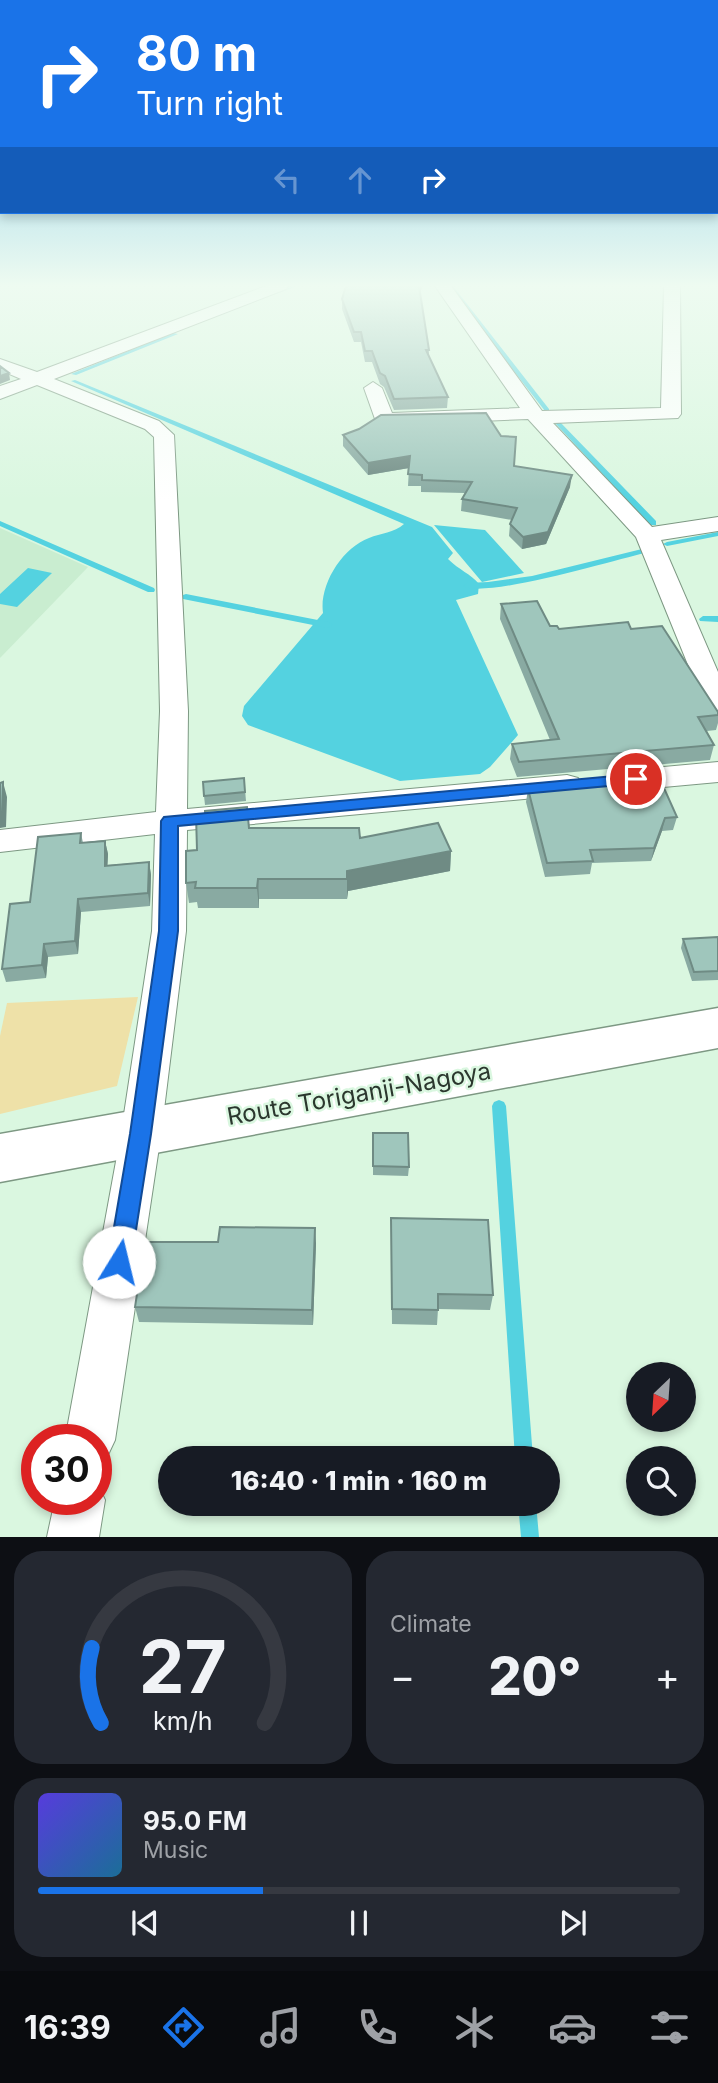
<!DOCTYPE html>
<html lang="en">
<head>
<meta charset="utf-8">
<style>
	body { margin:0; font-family:Inter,sans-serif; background:#242831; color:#f1f3f6; height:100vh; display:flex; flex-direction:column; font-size:26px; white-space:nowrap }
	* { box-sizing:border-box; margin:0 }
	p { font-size:23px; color:#9ea1a6 }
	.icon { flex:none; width:38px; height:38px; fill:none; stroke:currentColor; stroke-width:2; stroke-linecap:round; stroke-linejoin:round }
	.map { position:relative; height:1537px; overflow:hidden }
	.drawer { display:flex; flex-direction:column; gap:14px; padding:14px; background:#0d0f14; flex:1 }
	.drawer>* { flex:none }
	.hud { position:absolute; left:0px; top:0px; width:719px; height:214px; box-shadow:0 4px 10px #0003; background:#1a73e8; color:#fff; overflow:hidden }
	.needle { width:46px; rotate:205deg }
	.tools { position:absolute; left:626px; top:1362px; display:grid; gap:14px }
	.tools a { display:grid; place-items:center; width:70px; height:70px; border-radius:50%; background:#171b24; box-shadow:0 4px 10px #0003; font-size:35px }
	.speed { position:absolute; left:21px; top:1424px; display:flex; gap:14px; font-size:35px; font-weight:700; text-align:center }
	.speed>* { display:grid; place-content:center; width:91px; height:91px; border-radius:50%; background:#171b24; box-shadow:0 4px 10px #0003; line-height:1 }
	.speed .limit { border:10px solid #d22; background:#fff; color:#111 }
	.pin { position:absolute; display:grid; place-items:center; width:60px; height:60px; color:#fff; margin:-30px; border:4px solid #fff; border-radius:50%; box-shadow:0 2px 7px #0007 }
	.me { position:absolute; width:77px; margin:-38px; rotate:9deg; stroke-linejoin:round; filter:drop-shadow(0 0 5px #0008) }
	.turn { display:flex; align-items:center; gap:24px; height:147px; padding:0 21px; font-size:32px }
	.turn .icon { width:91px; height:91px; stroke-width:2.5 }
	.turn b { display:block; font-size:49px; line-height:60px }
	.lanes { display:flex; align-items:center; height:66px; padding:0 21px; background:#0003; justify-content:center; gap:35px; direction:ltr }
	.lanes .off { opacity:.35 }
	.big { font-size:52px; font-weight:800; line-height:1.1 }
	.drawer .card { flex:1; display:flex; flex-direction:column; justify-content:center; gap:10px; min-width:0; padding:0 24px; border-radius:28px; background:#242831 }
	.drawer .dial { align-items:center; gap:0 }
	.dial svg { height:182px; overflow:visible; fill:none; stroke:#363941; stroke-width:7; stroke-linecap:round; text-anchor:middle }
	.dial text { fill:#f1f3f6; stroke:none }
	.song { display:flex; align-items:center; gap:21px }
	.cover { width:84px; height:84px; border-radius:10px; background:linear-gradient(135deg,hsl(250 70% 55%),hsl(200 70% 35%)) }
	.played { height:7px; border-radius:4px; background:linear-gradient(90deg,#1a73e8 35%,#363941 35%) }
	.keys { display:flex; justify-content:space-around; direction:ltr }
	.heat { display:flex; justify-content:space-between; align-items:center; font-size:38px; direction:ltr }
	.drawer .tiles { flex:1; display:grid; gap:14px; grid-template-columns:1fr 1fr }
	.card:last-child { grid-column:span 2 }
	.trip { position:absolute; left:158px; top:1446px; width:402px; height:70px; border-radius:35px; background:#171b24; box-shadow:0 4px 10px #0003; font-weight:800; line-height:70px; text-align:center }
	.dock { display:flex; height:112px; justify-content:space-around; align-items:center; background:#090b0e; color:#9ea1a6 }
	.dock .icon { width:49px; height:49px }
	.dock .selected { color:#1a73e8 }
	.dock b { font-size:32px; color:#f1f3f6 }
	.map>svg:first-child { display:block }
	.built { fill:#c9edd0 }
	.green { fill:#eee1a8 }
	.water { fill:#54d2e0 }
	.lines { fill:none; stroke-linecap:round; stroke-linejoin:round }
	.stream { fill:#54d2e0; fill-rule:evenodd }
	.minor-casing { stroke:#7d9883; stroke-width:2 }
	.secondary-casing { stroke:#7d9883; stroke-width:3 }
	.minor { fill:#fff; fill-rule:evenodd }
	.secondary { fill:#fff; fill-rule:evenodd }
	.wall { fill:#89aaa2 }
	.shaded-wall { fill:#6f8b84 }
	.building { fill:#9fc6bc; stroke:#6f8b84; stroke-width:2 }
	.route { fill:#1a73e8; stroke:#114b97; stroke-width:2 }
	.labels { text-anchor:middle; stroke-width:5; stroke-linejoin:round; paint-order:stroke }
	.near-street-label { font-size:24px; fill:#2b372e; stroke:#daf7e0 }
</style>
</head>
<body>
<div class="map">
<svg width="718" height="1537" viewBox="0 0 718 1537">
	<rect width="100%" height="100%" fill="#daf7e0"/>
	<!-- built -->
	<path class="built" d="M0 528 88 567 0 658Z"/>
	<!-- green -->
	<path class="green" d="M138 997 117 1086 0 1114V1036L7 1003Z"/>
	<!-- water -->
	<path class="water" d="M75 380 432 527 453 553 448 559C459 570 471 574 479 584L478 594 456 600 518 735 490 767 480 774 400 781 248 725 242 716 244 706 323 613C319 585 342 548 369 538 381 533 394 533 404 524L71 381Z
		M434 525 485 530 524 573 482 582Z
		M28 568 52 573 17 607 0 604V594Z"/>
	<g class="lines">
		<!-- stream -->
		<path class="stream" d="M290 286 295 287 276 294 271 293Z
			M447 286H453L549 409V411H545Z
			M173 333 178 334 76 375 71 374Z
			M555 421H559L656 521V525H650L555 423Z
			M0 521 154 588 155 590 154 592H148L0 526Z
			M718 532V536L667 546 663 544 667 542Z
			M642 549H645V553C614 560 485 599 463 586L467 583 488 582 532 576Z
			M186 594 328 622 333 625 328 628 183 599V595Z
			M703 616H718V622L700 621 699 619Z
			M499 1100 504 1102 506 1106 533 1458H515L492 1106 494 1102Z
			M518 1503H536L539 1537H521Z"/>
		<!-- minor casing -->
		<g class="minor-casing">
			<path id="minor" d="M266 286H288L286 289 54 379 159 421 174 435 188 711 187 809 567 775 578 778 582 785 578 792 567 795 187 830 186 931 161 1134 115 1440 107 1457 96 1462V1440H65L121 1134 152 931 155 834 0 852V830L156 812 160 711 154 437 145 429 37 385 0 399V386L21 379 0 370V359L37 372Z
				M435 286H451L542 411 661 408 664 286H680L681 414 678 418 553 423 652 527 718 517V531L661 540 718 672V713L708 710 704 704 636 537 528 419 385 425 375 419 364 388 373 382 382 388 392 413 520 408Z
				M718 762V782L620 791 609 788 605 781 609 774 620 771Z
				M96 1481 105 1500 99 1537H47L55 1500H96Z"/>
		</g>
		<!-- secondary casing -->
		<g class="secondary-casing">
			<path id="secondary" d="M718 1008V1048L0 1182V1134Z"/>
		</g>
		<!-- minor -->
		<use href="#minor" class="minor"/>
		<!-- secondary -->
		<use href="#secondary" class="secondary"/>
	</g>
	<!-- wall -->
	<path class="wall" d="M346 286H423L420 292 429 350V356L448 397 447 408 394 410 384 387 380 384 372 362H365L361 342H354L342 309V299Z
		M343 435 514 466 570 487 546 544 522 549 509 536 510 524 512 520 461 511 462 499 465 493 421 492V486H408L409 468 368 475 343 446Z
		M501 604 550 626 559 629H631L718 712V723L716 730 707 731 714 745 710 760 517 777 510 759 512 744 550 740 500 619Z
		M244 778 246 801 205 805 204 796Z
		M528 789 677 817 673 830 662 831 651 861 592 863 590 874 545 877 526 802Z
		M81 833 83 843 105 841 108 854 107 865 149 862 151 875 150 906 81 912 78 954 48 957 46 978 6 982 2 969Z
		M360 838 451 851 450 871 348 891 347 899H259V908H198L197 902 189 903 186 883 197 850Z
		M718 937V980L692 981 681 948 683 939Z
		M373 1133 409 1167 408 1176 373 1175Z
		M391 1218 493 1295 490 1310 438 1309 437 1325 392 1324Z
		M218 1242 316 1243 313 1325 139 1322 135 1307Z"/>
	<!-- shaded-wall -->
	<path class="shaded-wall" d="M9 373 10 380 0 384V376Z
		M410 456 409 468 368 475V463Z
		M572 475 570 487 546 544 522 549 523 537Z
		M3 782 7 797 6 827 0 828V812Z
		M665 818 662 831 651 861 654 848Z
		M105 841 108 854 107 879 105 866Z
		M451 851 450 871 348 891 347 899V871Z
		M149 862 151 875 150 906 148 893Z
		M258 879 259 899V908L257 888Z
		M78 899 81 912 78 954 75 941Z
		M44 944 48 957 46 978 42 965Z
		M315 1228 316 1243 313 1325 312 1310Z"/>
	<!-- building -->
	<path class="building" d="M346 286H419L429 350H426L448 397 394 399 385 376 380 373 372 351H365L361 332H354L342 299Z
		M0 366 9 373 0 376Z
		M486 413 501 436 516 437 514 466 572 475 548 532 523 537 510 524 517 508 462 499 472 482 422 480V475L408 474 410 456 368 463 343 435 359 429 381 415Z
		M537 601 550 626H557L559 629 628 622 631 629 662 626 718 712V715L698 717 714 745 519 762 512 744 559 739 501 604Z
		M659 777 677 817 665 818 654 848 590 850 593 861 547 863 528 789Z
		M244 778 245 792 204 796 203 782Z
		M3 782 2 812H0V783Z
		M247 807 249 828H359L360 838 438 823 451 851 347 871V879H258L257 888H195L196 882 186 883V851L197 850 196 815H205V811Z
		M81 833 80 843 105 841V866L149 862 148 893 78 899 75 941 44 944 42 965 2 969 10 904 30 902 38 837Z
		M718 937V971L694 972 683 939Z
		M373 1133H408L409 1167 373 1166Z
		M391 1218 488 1220 493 1295 438 1294V1310L392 1309Z
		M220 1227 315 1228 312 1310 135 1307 145 1242H218Z"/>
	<!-- sky -->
	<linearGradient id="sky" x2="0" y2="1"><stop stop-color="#6dc0e5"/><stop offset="0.57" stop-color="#eefbf1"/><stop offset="1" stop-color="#eefbf1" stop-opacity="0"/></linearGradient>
	<rect width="718" height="501" fill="url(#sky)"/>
	<!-- route -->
	<path class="route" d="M636 774 641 776 644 779 641 783 178 826V931L151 1134 131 1262 128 1270 119 1273 111 1270 108 1262 130 1134 159 931 161 821 164 817Z"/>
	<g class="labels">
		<!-- near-street labels -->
		<g class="near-street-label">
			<text transform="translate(359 1094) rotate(-10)" y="8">Route Toriganji-Nagoya</text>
		</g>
	</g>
</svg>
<div class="tools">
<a><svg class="needle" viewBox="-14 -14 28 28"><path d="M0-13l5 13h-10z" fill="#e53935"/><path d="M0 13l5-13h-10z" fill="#9ea1a6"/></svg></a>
<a><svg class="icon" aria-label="search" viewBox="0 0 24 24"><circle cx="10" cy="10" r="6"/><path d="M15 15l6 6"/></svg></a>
</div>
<div class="speed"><div class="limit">30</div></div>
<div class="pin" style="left:636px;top:779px;background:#d93025"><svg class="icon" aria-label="arrive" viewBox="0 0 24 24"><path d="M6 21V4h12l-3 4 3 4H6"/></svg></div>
<svg class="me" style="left:119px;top:1262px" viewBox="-20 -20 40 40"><circle r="19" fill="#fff"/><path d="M0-13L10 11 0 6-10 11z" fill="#1a73e8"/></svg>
<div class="trip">16:40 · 1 min · 160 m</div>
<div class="hud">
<div class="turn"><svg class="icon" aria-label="right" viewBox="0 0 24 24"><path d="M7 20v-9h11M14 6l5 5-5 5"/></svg><div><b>80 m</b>Turn right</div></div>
<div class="lanes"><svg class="icon off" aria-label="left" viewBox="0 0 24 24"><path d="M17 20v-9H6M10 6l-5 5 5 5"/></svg><svg class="icon off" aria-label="ahead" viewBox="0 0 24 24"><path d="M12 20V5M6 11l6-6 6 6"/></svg><svg class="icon" aria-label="right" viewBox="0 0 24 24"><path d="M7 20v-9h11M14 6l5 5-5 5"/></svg></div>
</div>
</div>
<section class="drawer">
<div class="tiles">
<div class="card dial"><svg viewBox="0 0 100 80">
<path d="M14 69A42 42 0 1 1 86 69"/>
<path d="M14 69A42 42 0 0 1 10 36" stroke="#1a73e8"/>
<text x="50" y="56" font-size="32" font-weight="700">27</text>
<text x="50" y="72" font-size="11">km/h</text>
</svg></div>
<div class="card"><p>Climate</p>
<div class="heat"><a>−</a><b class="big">20°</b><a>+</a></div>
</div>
<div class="card">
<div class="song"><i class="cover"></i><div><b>95.0 FM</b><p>Music</p></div></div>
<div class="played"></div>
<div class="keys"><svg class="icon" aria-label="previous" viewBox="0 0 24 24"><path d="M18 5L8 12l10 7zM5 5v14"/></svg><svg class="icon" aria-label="pause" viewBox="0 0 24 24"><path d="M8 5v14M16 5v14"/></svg><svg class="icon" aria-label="next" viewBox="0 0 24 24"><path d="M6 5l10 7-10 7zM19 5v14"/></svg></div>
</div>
</div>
</section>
<nav class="dock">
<b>16:39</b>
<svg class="icon selected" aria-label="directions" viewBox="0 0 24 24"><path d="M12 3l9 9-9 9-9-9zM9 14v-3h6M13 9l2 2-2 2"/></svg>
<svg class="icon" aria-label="music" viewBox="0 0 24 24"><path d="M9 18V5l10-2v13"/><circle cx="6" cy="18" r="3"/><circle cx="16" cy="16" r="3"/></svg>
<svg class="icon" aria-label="phone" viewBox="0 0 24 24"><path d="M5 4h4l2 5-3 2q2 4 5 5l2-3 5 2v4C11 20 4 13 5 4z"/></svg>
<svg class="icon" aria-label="climate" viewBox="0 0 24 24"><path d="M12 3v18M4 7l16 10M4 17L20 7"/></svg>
<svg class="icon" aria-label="car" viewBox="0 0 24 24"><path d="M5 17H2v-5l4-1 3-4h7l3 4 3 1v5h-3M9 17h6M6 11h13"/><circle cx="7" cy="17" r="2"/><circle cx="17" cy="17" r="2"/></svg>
<svg class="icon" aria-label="filters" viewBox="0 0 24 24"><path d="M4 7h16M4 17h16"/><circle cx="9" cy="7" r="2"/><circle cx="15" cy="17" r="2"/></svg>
</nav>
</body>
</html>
